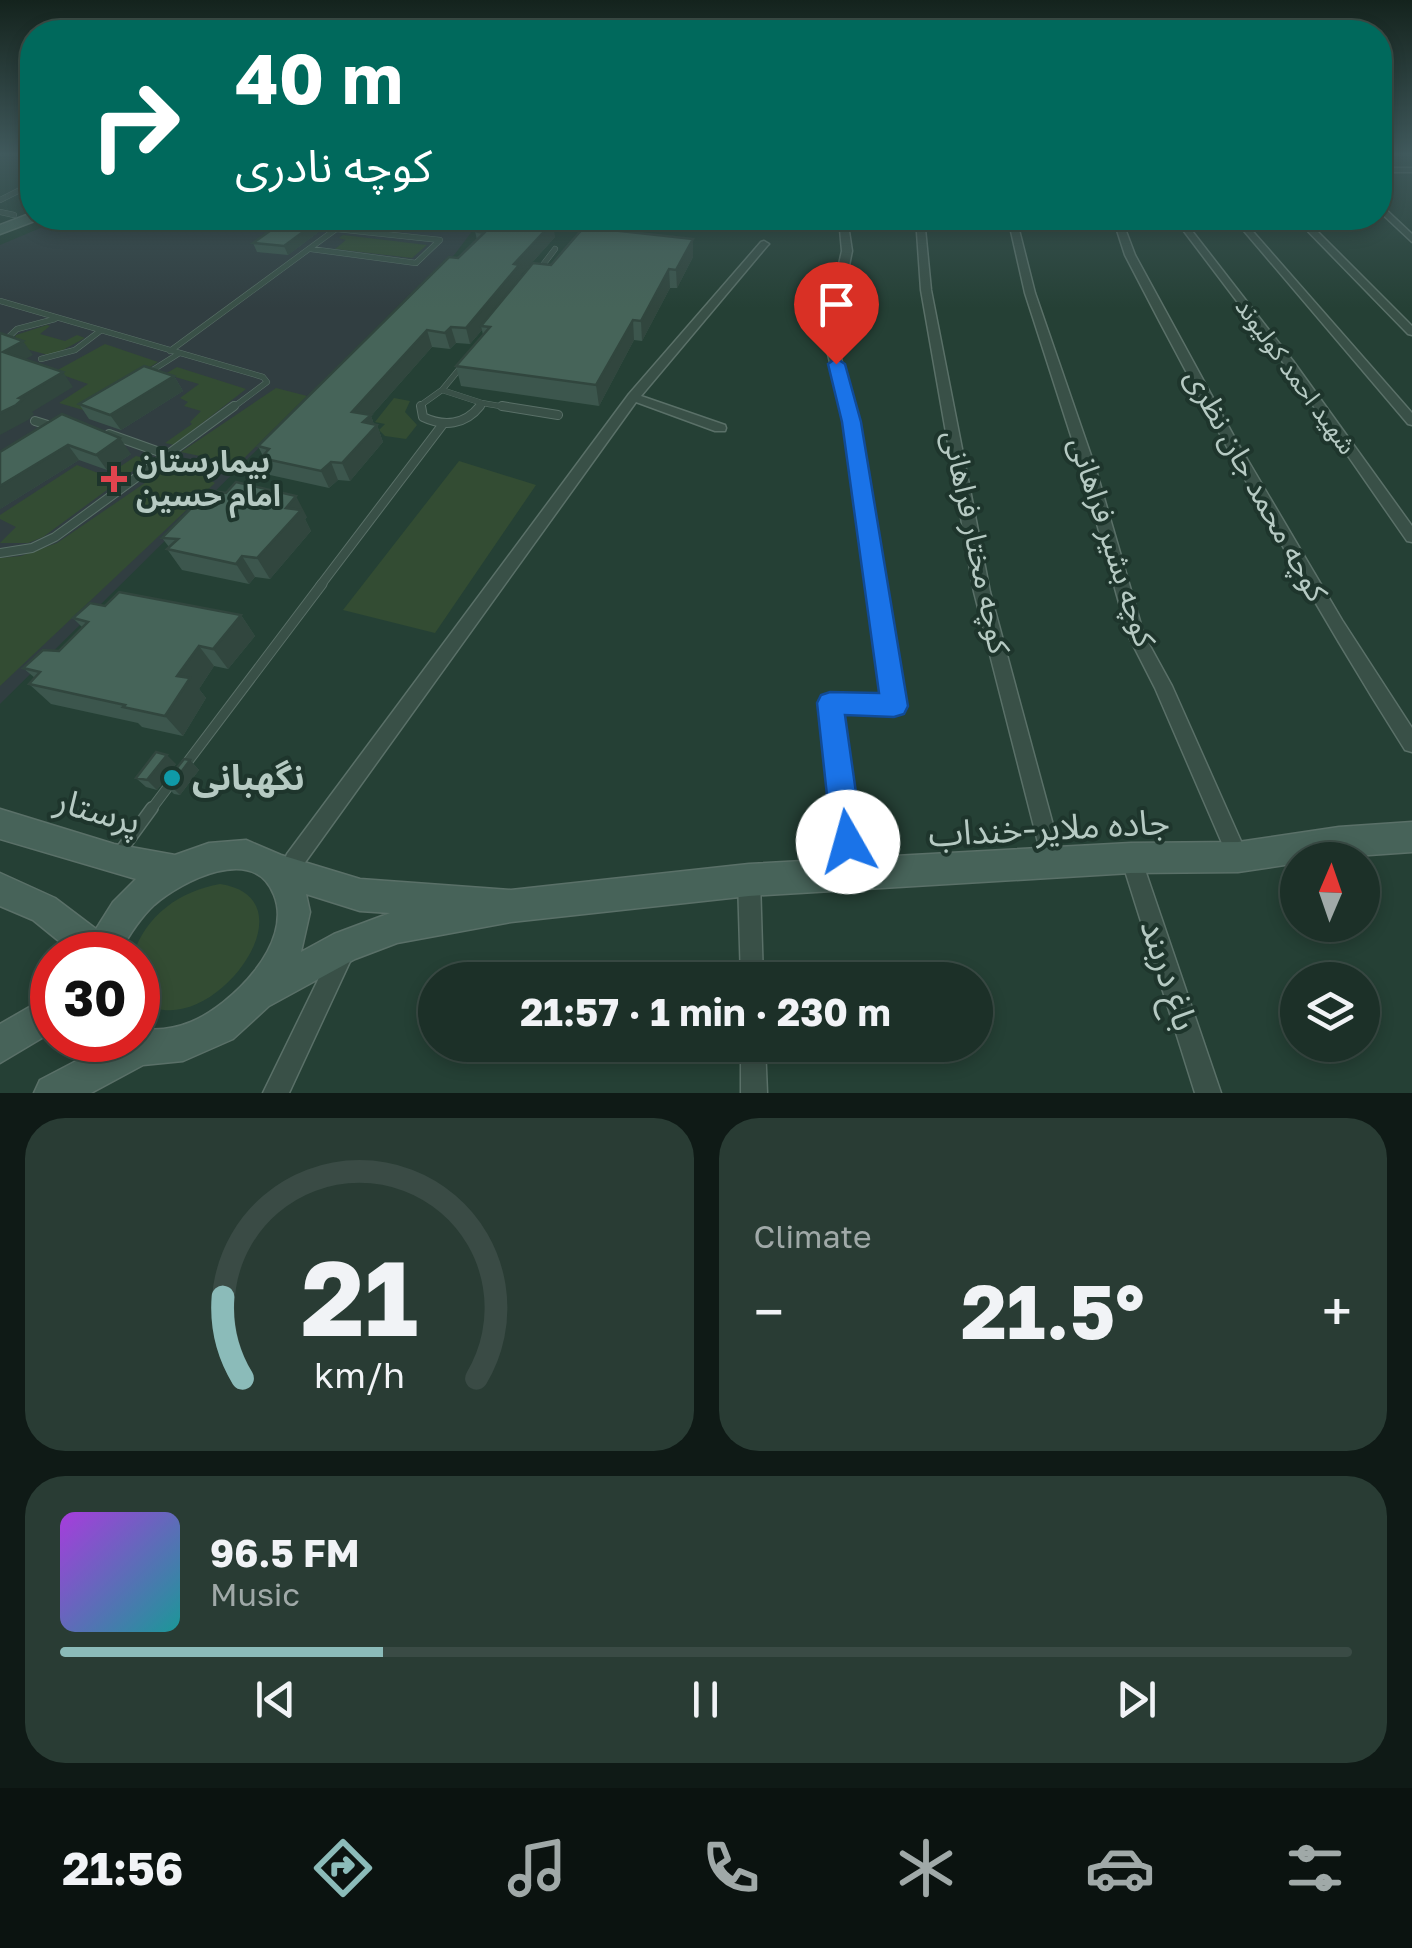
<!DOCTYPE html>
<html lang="en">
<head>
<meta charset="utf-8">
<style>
	body { margin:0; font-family:"Golos Text","Noto Sans Arabic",sans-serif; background:#293c34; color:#f1f3f6; height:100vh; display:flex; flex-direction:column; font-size:38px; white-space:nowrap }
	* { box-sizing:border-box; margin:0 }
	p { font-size:32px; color:#a0a9a8 }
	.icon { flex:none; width:55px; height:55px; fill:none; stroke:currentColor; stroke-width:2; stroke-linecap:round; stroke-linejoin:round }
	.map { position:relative; height:1093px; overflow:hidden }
	.panel { display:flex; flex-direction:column; gap:25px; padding:25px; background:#0f1a16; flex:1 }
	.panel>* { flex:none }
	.banner { position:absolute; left:20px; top:20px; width:1372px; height:210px; border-radius:40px; box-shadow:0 5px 15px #0003,0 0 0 2px #3a4b45; background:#00695c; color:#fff; overflow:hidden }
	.needle { width:65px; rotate:2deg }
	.tools { position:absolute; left:1280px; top:842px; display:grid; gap:20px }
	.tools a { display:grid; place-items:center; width:100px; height:100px; border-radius:50%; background:#1c3028; box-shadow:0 5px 15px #0003,0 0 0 2px #3a4b45; font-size:50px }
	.speed { position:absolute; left:30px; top:932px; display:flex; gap:20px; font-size:50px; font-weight:700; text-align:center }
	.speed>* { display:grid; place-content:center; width:130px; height:130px; border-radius:50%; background:#1c3028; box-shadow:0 5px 15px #0003,0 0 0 2px #3a4b45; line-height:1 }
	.speed .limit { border:15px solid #d22; background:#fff; color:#111 }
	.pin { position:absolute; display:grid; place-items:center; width:85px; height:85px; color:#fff; margin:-102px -42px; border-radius:50% 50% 50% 0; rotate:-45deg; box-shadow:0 0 10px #0007 }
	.pin .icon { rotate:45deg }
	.me { position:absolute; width:110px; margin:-55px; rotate:353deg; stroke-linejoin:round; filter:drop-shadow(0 0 8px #0008) }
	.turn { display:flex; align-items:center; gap:35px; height:210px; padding:0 50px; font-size:45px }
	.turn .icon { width:130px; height:130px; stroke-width:2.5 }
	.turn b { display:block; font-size:70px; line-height:85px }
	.big { font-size:75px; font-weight:700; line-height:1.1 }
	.panel .widget { flex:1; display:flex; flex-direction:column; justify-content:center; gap:15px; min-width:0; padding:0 35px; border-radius:40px; background:#293c34 }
	.panel .dial { align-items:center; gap:0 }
	.dial svg { height:260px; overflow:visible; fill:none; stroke:#3a4b45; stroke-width:7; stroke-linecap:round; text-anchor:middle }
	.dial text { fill:#f1f3f6; stroke:none }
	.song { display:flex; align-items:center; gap:30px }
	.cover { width:120px; height:120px; border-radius:15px; background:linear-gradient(135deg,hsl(280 70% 55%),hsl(180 70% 35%)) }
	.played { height:10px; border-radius:5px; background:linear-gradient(90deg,#8bbbb9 25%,#3a4b45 25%) }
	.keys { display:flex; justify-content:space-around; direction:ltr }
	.heat { display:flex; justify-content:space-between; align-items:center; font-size:55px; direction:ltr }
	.panel .tiles { flex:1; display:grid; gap:25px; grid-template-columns:1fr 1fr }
	.widget:last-child { grid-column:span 2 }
	.trip { position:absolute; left:418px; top:962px; width:575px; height:100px; border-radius:50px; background:#1c3028; box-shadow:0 5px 15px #0003,0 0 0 2px #3a4b45; font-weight:700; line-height:100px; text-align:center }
	.dock { display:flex; height:160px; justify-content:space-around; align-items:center; background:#0b1310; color:#a0a9a8 }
	.dock .icon { width:70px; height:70px }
	.dock .selected { color:#8bbbb9 }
	.dock b { font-size:45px; color:#f1f3f6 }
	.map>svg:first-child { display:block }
	.medical { fill:#313e41 }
	.green { fill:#334c33 }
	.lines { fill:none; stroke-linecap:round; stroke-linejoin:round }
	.lane-far3-casing { stroke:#5a7068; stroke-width:6 }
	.lane-far2-casing { stroke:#5a7068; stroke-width:10 }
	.lane-far1-casing { stroke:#5a7068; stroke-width:11 }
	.lane-casing { stroke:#5a7068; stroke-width:14 }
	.street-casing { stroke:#5a7068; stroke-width:3 }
	.secondary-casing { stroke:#5a7068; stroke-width:3 }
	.lane-far3 { stroke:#395047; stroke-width:5 }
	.lane-far2 { stroke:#395047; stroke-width:8 }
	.lane-far1 { stroke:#395047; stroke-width:9 }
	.lane { stroke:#395047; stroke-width:11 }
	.street { fill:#395047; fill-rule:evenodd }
	.secondary { fill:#476359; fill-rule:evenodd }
	.wall { fill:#3c564d }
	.shaded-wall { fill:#31463e }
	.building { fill:#466459; stroke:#31463e; stroke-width:2.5 }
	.route { fill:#1a73e8; stroke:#114b97; stroke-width:2.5 }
	.health-dot { fill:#e0444e; stroke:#1e352c; stroke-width:4 }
	.culture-dot { fill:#0f9aa8; stroke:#1e352c; stroke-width:4 }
	.labels { text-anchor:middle; stroke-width:8; stroke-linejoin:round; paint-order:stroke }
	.far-street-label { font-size:25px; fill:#b6cac3; stroke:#1e352c }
	.poi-label { font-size:30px; font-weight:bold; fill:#b6cac3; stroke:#1e352c; text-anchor:start }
	.street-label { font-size:30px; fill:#b6cac3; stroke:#1e352c }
	.near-poi-label { font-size:35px; font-weight:bold; fill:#b6cac3; stroke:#1e352c; text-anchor:start }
	.near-street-label { font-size:35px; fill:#b6cac3; stroke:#1e352c }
</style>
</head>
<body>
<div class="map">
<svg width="1412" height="1093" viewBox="0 0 1412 1093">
	<rect width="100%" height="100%" fill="#254035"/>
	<!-- medical -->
	<path class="medical" d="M64 218H482L455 254 0 704V245Z"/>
	<!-- green -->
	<path class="green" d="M343 235 427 245 412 258 335 249 346 240 339 238Z
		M47 325 50 326 40 334 65 341 77 335 85 338 52 356 11 345 16 335Z
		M105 344 158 362 83 410 59 403 88 384 54 372Z
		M177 367 246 389 174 445 165 443 192 424 190 422 201 411 184 406 188 402 180 398 199 384 165 374Z
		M276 388 307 396 238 464 181 452Z
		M394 398 410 401 405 412 417 425 406 439 385 436 379 430 385 424 375 422Z
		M136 456 149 459 43 537 28 543H0L16 527 0 519V515L77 465 106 476Z
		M459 461 536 485 435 633 343 610Z
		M192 469 215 483 0 686V558L21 556 57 543 161 472Z
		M220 884C313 898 220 1029 155 1008 148 1006 139 1002 138 994 135 983 138 967 138 955H133C146 915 180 891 220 884Z"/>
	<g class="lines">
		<!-- lane-far3 casing -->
		<g class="lane-far3-casing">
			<path id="lane-far3" d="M0 200 32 184
				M0 212 14 215
				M311 249 416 263 440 240 337 229
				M539 270 555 249
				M0 301 263 377 267 382 231 409
				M0 345 17 329 55 319
				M170 351 351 218
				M41 359 75 350 100 331
				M148 373 178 354
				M442 390 461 367
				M482 403 518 409
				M422 409 421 405 442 390 482 403 478 409"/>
		</g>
		<!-- lane-far2 casing -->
		<g class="lane-far2-casing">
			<path id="lane-far2" d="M421 406 423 417C444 427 465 425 480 406
				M502 406 558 415
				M35 421 51 426
				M109 434 168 455
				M0 553 32 548 55 537 234 406
				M320 586 443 424"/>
		</g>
		<!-- lane-far1 casing -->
		<g class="lane-far1-casing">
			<path id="lane-far1" d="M186 764 322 584
				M150 811 174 779"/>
		</g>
		<!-- lane casing -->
		<g class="lane-casing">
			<path id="lane" d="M120 852 152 808"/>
		</g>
		<!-- street casing -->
		<g class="street-casing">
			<path id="street" d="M1380 168H1412V172H1380Z
				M1380 204 1412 234V242L1380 212Z
				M839 218H847L852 251 835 334 857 423 903 706 900 711 894 714 840 711 863 877 859 884 852 888 845 884 841 877 821 703 824 698 830 695 884 698 845 423 823 334 842 251Z
				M916 218H924L931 290 990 592 1063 862 1060 869 1053 872 1046 869 1043 862 974 592 921 290Z
				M1008 218H1016L1035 293 1096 470 1144 635 1172 686 1248 857 1245 864 1238 867 1231 864 1155 688 1128 635 1082 470 1025 293Z
				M1113 218H1121L1135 255 1237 442 1342 620 1412 728V752L1405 750C1304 590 1212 424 1125 255Z
				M1174 218H1182L1293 361 1412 526V542L1407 541 1285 365Z
				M1233 218H1241L1412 413V425L1408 424Z
				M1295 218H1304L1412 326V335L1408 334Z
				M764 241 769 244 767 246 641 396 725 425 726 428 725 431H715L636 402 301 868 294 871 287 868 284 861 287 854 629 394 761 242Z
				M1131 848 1138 851 1141 858 1221 1093H1195L1121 858 1124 851Z
				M749 869 756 873 760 880 763 980H741L738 880 742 873Z
				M342 944 350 947 353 955 289 1093H263L334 947Z
				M741 1045H765L767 1093H741Z"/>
		</g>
		<!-- secondary casing -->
		<g class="secondary-casing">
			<path id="secondary" d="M32 213 37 220 0 234V225Z
				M0 809 114 844 175 855 209 843 246 840 281 855 360 879 511 890 749 864 1131 843 1238 842 1339 827 1412 822V852L1298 860V863L1238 872 1131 873 749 896 511 922 397 943 355 959 269 1006 233 1039 183 1061 143 1065 91 1093H34L40 1080 103 1047 100 1040H138V1028C155 1031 174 1029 191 1022 231 1005 294 944 274 895 254 843 182 881 154 905 139 919 128 937 118 955H76L33 920 0 906V873L55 898 96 929 113 902 136 879 0 839ZM306 894 360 911 390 913 334 934 301 952 310 912Z
				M52 994V1032L0 1063V1024Z"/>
		</g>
		<!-- lane-far3 -->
		<use href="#lane-far3" class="lane-far3"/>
		<!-- lane-far2 -->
		<use href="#lane-far2" class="lane-far2"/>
		<!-- lane-far1 -->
		<use href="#lane-far1" class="lane-far1"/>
		<!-- lane -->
		<use href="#lane" class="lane"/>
		<!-- street -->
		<use href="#street" class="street"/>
		<!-- secondary -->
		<use href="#secondary" class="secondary"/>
	</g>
	<!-- wall -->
	<path class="wall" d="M288 218H337L288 255 257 252 253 243Z
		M548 218 555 237 521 275V278L551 265 693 239V257L677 288H670L642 341 634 340 599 406 461 386 456 366 483 335 482 330 470 344 456 343 450 349 432 347 371 416 374 424 377 425 383 442 350 481 338 480 329 488 270 475 261 458 263 456 258 446 477 240 475 231Z
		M174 376 183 391 121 430 89 419 79 404Z
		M62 414 131 454 107 470 79 460 0 509Z
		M307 517 305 519 311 531 270 579 255 577 249 584 182 570 167 549 169 547 162 538Z
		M105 606 241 615 255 636 228 669 214 666 199 689 206 698 183 736 142 727 138 723 51 704 29 684 35 678 23 668 59 651 83 628 73 618Z
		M190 760 199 770 180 795 174 794 164 784Z
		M176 764 157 790 146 787 136 778Z"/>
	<!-- shaded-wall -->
	<path class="shaded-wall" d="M322 218H337L288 255 284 246Z
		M548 218 550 225 553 222 555 237 521 275 522 280 481 326 482 330 470 344 466 328 544 220Z
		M693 239V257L677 288 676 270Z
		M669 269 670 288 642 341 641 321Z
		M633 320 634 340 599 406 596 385Z
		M451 327 456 343 450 349 445 333Z
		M427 330 432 347 371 416 375 427 377 425 383 442 350 481 342 463 352 412Z
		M23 341 33 355 14 366 3 352Z
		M63 372 73 387 32 412 34 414 28 420 0 435V413L19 398Z
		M174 376 183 391 121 430 110 415Z
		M120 438 131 454 107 470 96 455Z
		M68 445 79 460 0 509V486Z
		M331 462 338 480 329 488 321 471Z
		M296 496 307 517 305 519 311 531 270 579 257 558 286 508Z
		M242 556 255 577 249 584 236 564Z
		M241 615 255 636 228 669 213 649Z
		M199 646 214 666 199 689 206 698 183 736 165 716 177 676Z
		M167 755 176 764 157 790 147 780Z
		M190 760 199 770 180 795 171 786Z"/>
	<!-- building -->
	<path class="building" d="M288 218H322L284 246 253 243Z
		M489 218H547L544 220 553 222 514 264 519 265 466 328 451 327 445 333 427 330 352 412 371 415 363 422 377 425 342 463 331 462 321 471 261 458 269 449 258 446 449 257 458 258 484 233 475 231Z
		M584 227 693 239 676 270 669 269 641 321 633 320 596 385 456 366 490 327 481 326 533 263 551 265Z
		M0 333 23 341 3 352 63 372 19 398 23 399 16 405 0 413Z
		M144 366 174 376 110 415 79 404Z
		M62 414 120 438 96 455 68 445 0 486V452Z
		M236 482 296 496 286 508 301 510 257 558 242 556 236 564 167 549 178 539 162 538 209 490 226 493Z
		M119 592 241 615 213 649 199 646 177 676 190 678 165 716 123 707 125 705 29 684 40 672 23 668 43 650 59 651 88 622 73 618 90 603 105 606Z
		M156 752 167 755 147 780 136 778Z
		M184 759 190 760 171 786 164 784Z"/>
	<!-- sky -->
	<linearGradient id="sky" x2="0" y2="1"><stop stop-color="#14231d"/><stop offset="0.5" stop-color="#40595c"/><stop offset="1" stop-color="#40595c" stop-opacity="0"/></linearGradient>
	<rect width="1412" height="308" fill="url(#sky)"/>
	<!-- route -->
	<path class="route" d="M836 358 845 364 861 422 908 706 904 714 894 717 845 715 863 842 858 853 848 858 837 853 832 842 817 703 821 695 830 692 879 693 842 422 828 364Z"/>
	<!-- markers -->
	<path class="health-dot" d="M109 464h10v10h10v10h-10v10h-10v-10h-10v-10h10z"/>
	<circle class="culture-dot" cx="172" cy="778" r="10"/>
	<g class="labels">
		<!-- far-street labels -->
		<g class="far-street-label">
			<text transform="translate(1296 376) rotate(54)" y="9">شهید احمد کولیوند</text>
		</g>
		<!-- poi labels -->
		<g class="poi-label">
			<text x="136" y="472">بیمارستان<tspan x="136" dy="34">امام حسین</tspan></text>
		</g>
		<!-- street labels -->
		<g class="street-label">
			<text transform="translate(1256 485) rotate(61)" y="10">کوچه محمد جان نظری</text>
			<text transform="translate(976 542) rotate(78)" y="10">کوچه مختار فراهانی</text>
			<text transform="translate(1112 542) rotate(72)" y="10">کوچه بشیر فراهانی</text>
		</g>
		<!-- near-poi labels -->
		<g class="near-poi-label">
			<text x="192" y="790">نگهبانی</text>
		</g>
		<!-- near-street labels -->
		<g class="near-street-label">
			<text transform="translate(98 811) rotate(16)" y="12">پرستار</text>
			<text transform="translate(1049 828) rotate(-3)" y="12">جاده ملایر-خنداب</text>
			<text transform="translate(1169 975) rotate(72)" y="12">باغ دربند</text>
		</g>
	</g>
</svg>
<div class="tools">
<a><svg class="needle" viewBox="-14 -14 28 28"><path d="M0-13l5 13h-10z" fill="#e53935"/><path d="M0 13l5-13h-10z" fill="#a0a9a8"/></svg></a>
<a><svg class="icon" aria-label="layers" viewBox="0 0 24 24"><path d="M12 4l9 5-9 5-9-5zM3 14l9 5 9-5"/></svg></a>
</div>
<div class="speed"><div class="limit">30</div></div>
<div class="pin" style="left:836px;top:364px;background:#d93025"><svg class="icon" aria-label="arrive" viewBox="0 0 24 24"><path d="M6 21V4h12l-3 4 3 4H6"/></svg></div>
<svg class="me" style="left:848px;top:842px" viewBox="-20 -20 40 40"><circle r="19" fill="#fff"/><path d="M0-13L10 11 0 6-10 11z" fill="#1a73e8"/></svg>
<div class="trip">21:57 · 1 min · 230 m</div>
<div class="banner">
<div class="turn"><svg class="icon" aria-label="right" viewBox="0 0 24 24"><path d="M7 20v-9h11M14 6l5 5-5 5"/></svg><div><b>40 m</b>کوچه نادری</div></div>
</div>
</div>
<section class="panel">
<div class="tiles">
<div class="widget dial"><svg viewBox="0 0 100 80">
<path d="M14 69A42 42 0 1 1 86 69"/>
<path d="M14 69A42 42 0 0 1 8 44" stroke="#8bbbb9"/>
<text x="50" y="56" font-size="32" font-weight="700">21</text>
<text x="50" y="72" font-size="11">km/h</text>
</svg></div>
<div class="widget"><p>Climate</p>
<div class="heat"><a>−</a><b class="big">21.5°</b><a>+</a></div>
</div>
<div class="widget">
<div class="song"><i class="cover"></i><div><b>96.5 FM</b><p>Music</p></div></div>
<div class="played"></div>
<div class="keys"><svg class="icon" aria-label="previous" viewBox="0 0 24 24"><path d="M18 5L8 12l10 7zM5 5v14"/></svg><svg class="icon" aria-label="pause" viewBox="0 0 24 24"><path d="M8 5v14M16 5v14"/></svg><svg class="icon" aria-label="next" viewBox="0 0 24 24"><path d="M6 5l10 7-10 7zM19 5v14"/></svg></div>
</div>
</div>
</section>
<nav class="dock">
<b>21:56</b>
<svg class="icon selected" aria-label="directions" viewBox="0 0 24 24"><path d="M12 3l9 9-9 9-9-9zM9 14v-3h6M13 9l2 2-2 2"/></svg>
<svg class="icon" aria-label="music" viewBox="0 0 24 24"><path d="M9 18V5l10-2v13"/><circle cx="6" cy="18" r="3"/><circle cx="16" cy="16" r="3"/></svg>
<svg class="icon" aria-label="phone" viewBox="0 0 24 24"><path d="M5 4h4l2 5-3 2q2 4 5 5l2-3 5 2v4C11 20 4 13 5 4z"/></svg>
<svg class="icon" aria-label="climate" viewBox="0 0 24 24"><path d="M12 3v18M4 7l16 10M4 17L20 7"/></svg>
<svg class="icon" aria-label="car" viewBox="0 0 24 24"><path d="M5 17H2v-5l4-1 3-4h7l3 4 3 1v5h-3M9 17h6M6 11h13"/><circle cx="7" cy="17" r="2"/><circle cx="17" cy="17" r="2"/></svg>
<svg class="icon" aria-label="filters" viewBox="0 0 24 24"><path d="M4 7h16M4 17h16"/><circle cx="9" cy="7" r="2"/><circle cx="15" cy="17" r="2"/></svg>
</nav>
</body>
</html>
